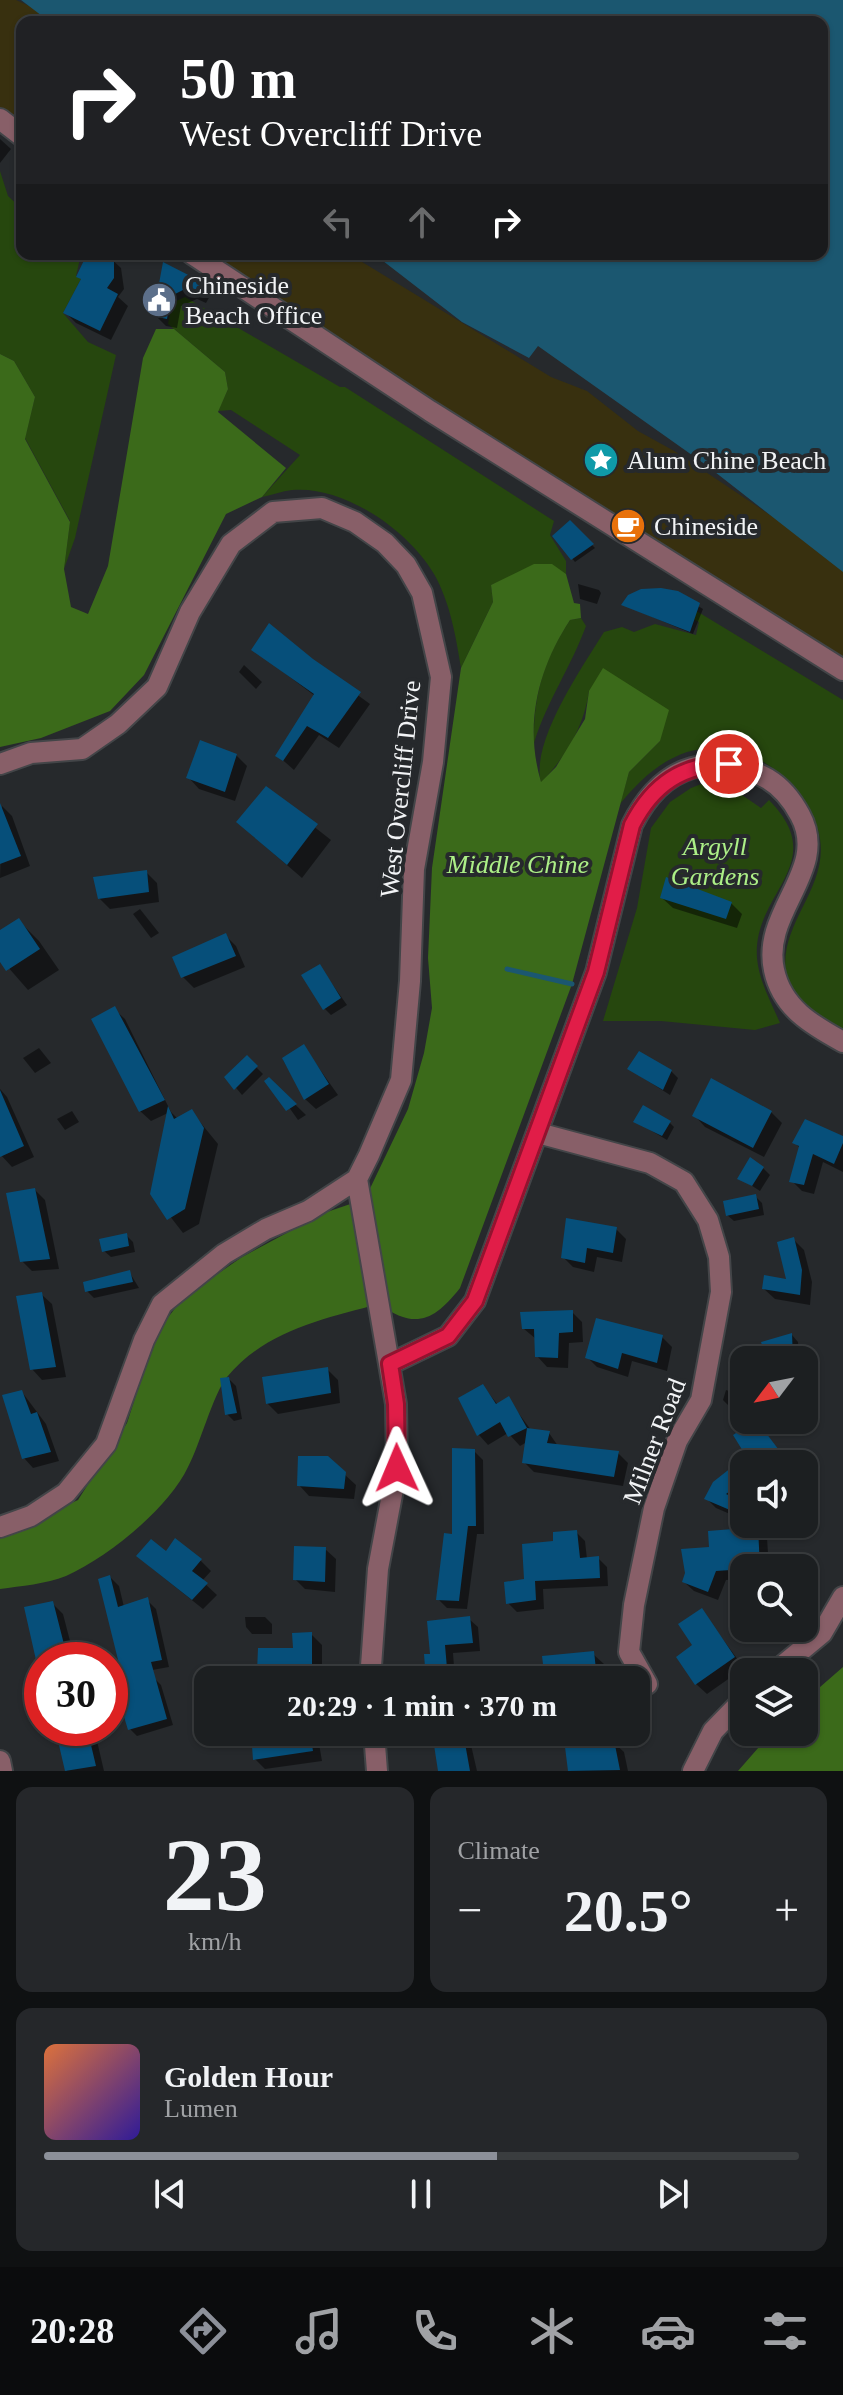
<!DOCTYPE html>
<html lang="en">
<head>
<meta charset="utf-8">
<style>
	body { margin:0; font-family:Georgia,serif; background:#25272a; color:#f1f3f6; height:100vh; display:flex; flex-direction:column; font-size:30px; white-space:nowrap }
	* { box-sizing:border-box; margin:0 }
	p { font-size:26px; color:#a0a2a5 }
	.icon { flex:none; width:44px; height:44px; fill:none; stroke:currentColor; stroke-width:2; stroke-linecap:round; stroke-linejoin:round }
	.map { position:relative; height:1771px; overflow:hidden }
	.side { display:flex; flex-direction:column; gap:16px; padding:16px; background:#0f1112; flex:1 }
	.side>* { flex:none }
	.hud { position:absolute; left:16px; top:16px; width:812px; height:244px; border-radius:16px; box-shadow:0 2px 6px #0004,0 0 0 2px #3a3d3f; background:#202124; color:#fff; overflow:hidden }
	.needle { width:52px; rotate:238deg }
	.buttons { position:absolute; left:730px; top:1346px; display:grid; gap:16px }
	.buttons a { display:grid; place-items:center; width:88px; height:88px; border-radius:16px; background:#1c1f21; box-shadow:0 2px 6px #0004,0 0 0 2px #3a3d3f; font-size:40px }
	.speed { position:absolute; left:24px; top:1642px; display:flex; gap:16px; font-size:40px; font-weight:700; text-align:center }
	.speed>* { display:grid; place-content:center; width:104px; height:104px; border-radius:50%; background:#1c1f21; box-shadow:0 2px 6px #0004,0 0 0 2px #3a3d3f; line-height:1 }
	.speed .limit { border:12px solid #d22; background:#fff; color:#111 }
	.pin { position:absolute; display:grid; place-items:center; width:68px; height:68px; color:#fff; margin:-34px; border:4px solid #fff; border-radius:50%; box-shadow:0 2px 8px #0007 }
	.me { position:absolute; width:88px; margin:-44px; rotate:359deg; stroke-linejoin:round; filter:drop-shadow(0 0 6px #0008) }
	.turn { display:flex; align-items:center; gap:28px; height:168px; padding:0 32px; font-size:36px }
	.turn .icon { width:104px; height:104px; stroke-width:2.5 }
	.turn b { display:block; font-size:56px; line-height:68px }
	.lanes { display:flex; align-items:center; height:76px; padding:0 32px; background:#0003; justify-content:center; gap:40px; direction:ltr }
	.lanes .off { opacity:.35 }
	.big { font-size:60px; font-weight:700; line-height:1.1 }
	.side .widget { flex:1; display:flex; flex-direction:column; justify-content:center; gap:12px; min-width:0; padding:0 28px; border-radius:16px; background:#25272a }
	.side .dial { align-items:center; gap:0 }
	.dial b { font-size:104px; line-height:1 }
	.song { display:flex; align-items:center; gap:24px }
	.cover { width:96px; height:96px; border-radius:12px; background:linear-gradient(135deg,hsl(20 70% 55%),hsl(250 70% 35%)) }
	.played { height:8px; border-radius:4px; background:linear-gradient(90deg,#8c9099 60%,#3a3d3f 60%) }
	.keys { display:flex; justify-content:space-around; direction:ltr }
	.heat { display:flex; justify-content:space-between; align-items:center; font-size:44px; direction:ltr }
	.side .tiles { flex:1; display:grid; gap:16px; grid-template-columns:1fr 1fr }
	.widget:last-child { grid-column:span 2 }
	.trip { position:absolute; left:194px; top:1666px; width:456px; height:80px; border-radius:16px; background:#1c1f21; box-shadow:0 2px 6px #0004,0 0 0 2px #3a3d3f; font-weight:700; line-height:80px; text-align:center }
	.dock { display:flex; height:128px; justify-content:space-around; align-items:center; background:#0b0c0d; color:#a0a2a5 }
	.dock .icon { width:56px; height:56px }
	.dock .current { color:#8c9099 }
	.dock b { font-size:36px; color:#f1f3f6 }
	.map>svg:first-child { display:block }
	.green { fill:#26470e }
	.forest { fill:#3b6a1a }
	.sand { fill:#38300f }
	.water { fill:#1b5770 }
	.shadow { fill:#0007 }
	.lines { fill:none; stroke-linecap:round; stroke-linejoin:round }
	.stream { stroke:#1b5770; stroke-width:5 }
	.building { fill:#064f7a }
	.minor-casing { stroke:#434548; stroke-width:24 }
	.minor { stroke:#885f68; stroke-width:20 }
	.route-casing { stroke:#92132f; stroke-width:20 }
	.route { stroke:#e11d48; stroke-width:14 }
	.labels { text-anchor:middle; stroke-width:8; stroke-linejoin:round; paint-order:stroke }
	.poi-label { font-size:26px; fill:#f2f4f6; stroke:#26292c; text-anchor:start }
	.street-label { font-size:26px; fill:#f2f4f6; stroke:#26292c }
	.park-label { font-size:26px; font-style:italic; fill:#acef87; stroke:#26292c }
</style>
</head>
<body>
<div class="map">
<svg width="843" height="1771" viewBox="0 0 843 1771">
	<rect width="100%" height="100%" fill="#26292c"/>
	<!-- green -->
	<path class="green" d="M0 171 8 196 22 209V254H81L76 276 81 279 63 313 88 342 116 355 75 538 64 569 70 521 25 438 35 397 14 361 0 354Z
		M185 297 340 387H345L554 521 550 535 566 561V574C536 554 521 574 491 585L493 602 461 668C456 637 450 602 434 574 409 531 344 485 292 490 282 491 272 495 262 497L300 455 231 410 218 411 228 389 225 372 168 324 172 303Z
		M685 604 843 700V1031C822 1023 792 1002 787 979 775 926 828 891 820 839 811 782 745 734 687 752 658 762 639 781 620 804L629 772 660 741 589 691C584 727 566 756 541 783 530 742 583 666 604 632L622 627 634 632 655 624 696 635 699 622 682 613Z
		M581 618 586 626C571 667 547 701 534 743 533 696 544 659 570 620Z
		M714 779 752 785 742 795 761 808 769 800C832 864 752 892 757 958 759 981 771 1002 780 1023L755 1030 661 1021H603L637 908 651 828 670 802 691 788Z"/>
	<!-- forest -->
	<path class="forest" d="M156 329H174L225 372 228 389 218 412 286 468 262 497 226 514 144 675 110 711 41 738 0 747V354L14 361 35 397 25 439 70 522 64 569 71 607 88 614 108 566 143 358Z
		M534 564H552L566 574 574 603 580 604 581 618 570 620C538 669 524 724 541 782L556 767 585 719 589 691 603 668 669 710 660 741 629 772 572 984 460 1288C434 1321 415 1330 379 1304 325 1318 265 1331 227 1377 213 1394 200 1445 188 1467 169 1508 107 1558 66 1576 46 1584 21 1586 0 1589V1535L78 1500 127 1423 156 1333 183 1298 242 1257 324 1213 365 1199 408 1109 424 1053 432 1008 428 958 432 868 461 668 493 602 491 585Z
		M843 1667V1771H738L772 1732H804V1701Z"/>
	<!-- sand -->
	<path class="sand" d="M0 0H16L65 22H22V127L0 111Z
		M201 254H349L551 377 587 391 638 431 676 452 773 517 843 552V664Z"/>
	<!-- water -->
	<path class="water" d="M21 0H843V572L706 465 538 346 529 358 462 322 374 254H822V22H50Z"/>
	<!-- shadow -->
	<path class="shadow" d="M0 139 11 149 0 163Z
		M89 254H106L121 268 124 289 118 297 128 306 111 340 76 323 65 312 82 280Z
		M165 265 200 284 211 294 206 303 197 299 181 306 177 328 166 326 155 315Z
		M569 522 595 548 575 562 554 536Z
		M578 584 599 590 601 593 597 604 580 599Z
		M677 593 703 609 693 634 624 605Z
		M254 650 311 661 370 704 339 748 319 735 294 770 277 755 315 696Z
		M244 665 262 682 256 689 239 672Z
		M236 755 247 766 235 801 199 789 189 778Z
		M266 789 331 840 302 878 253 836Z
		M2 806 12 816 30 866 0 878Z
		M146 872 157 883 159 902 110 909 99 898Z
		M662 898 731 903 742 914 737 928 673 908Z
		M140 909 159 933 151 938 133 914Z
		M18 920 39 941 59 970 28 990 0 958V932Z
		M225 935 236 946 245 967 194 988 183 977 174 958Z
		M320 967 347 1005 331 1015 324 1008Z
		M114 1009 125 1019 171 1112 178 1119 191 1111 218 1144 199 1224 183 1233 152 1193 168 1113 151 1121 140 1111Z
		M304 1047 338 1095 316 1109 305 1099 283 1060Z
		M39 1048 51 1063 35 1073 23 1058Z
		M247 1058 263 1074 242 1095 227 1077Z
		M629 1069 671 1071 678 1078 670 1095Z
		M269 1079 306 1115 298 1120Z
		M0 1089 7 1097 34 1157 12 1167 0 1154Z
		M72 1111 79 1122 65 1130 57 1119Z
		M771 1112 782 1123 764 1157 705 1127 695 1116Z
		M635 1121 669 1122 674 1127 667 1140Z
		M843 1138V1172L823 1162 814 1194 802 1191 792 1181 800 1148 794 1142Z
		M763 1168 770 1175 760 1191 740 1178Z
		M35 1190 45 1200 59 1269 32 1271 22 1261Z
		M756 1197 762 1203 764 1215 734 1221 727 1215Z
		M616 1229 626 1239 622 1262 597 1257 594 1272 573 1267 563 1257Z
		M126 1235 133 1242 135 1252 111 1257 104 1251Z
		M793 1239 804 1250 812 1282 810 1305 775 1299 764 1289 788 1281Z
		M130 1273 139 1288 94 1298 87 1291Z
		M41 1294 52 1304 66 1377 42 1380 32 1369Z
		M572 1312 582 1322 583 1342 569 1343 568 1368 547 1367 537 1356 536 1339 524 1329Z
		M792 1335 798 1342 799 1360H769Z
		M662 1337 672 1347 667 1371 632 1361 628 1377 597 1367 587 1357Z
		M327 1369 338 1380 340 1403 278 1414 267 1403Z
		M229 1379 236 1386 242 1419 234 1421 227 1414Z
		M483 1386 498 1405 508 1399 531 1430 549 1433 558 1446 618 1453 628 1463 623 1486 534 1472 524 1462 527 1442 520 1446 508 1433 488 1445 479 1435 461 1399Z
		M726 1390 744 1396V1410L730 1407 723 1400Z
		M22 1392 46 1424 59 1461 33 1468 24 1458Z
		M756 1422 790 1464H744V1498L738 1502 744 1505V1520L716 1508 706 1498 749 1457Z
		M474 1451 483 1460 484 1534H477L467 1609 447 1608 438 1599Z
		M344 1474 356 1485 354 1499 309 1496 299 1485Z
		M758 1529 767 1538 769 1568H744V1579L726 1580 718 1600 694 1591 684 1582 711 1549Z
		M576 1532 585 1541 587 1559 598 1558 607 1567 608 1586 543 1589 544 1609 517 1612 508 1603 556 1543Z
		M325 1549 336 1559 335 1592 305 1589 295 1579Z
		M166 1553 201 1561 211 1571 202 1581 217 1595 203 1609 149 1566Z
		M110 1577 119 1586 124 1607 147 1600 156 1609 169 1667 130 1674Z
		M52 1603 63 1614 75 1660H42V1675L26 1609Z
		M702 1611 744 1668 707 1694 696 1684Z
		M245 1617H265L272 1624V1634H252L246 1627Z
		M469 1619 478 1627 480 1651 453 1653 455 1680H428L432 1656Z
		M311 1634 322 1645V1680H268L259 1671 295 1650Z
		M593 1654 604 1664 606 1680H547L544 1658Z
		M154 1678 161 1685 173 1725 137 1736 130 1729 127 1689Z
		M57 1728H94L104 1771H67Z
		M253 1732H317L322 1761 265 1769 255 1759Z
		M434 1732H468L477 1771H440Z
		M613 1742 624 1752 628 1771H571L567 1748Z"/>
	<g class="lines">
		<!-- stream -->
		<path class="stream" d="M507 969 572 984"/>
	</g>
	<!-- building -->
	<path class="building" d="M87 254H111L114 262V278L107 288 118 294 100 331 63 313 81 279 76 277Z
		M163 262 202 282 195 294 185 289 171 296 167 319 153 316Z
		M570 520 594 544 571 560 552 536Z
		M661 588 678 591 700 603 690 632 621 605 628 595 641 589Z
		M269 623 313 659 361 692 328 738 307 726 283 761 275 756 314 694 251 650Z
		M200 740 237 754 225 792 186 778Z
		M266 786 318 824 287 865 236 822Z
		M0 803 21 856 0 864Z
		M147 870 149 892 98 899 93 877Z
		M666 877 732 902 726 919 660 898Z
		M19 918 40 949 6 971 0 962V930Z
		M226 933 236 956 181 978 172 957Z
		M320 964 341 998 323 1010 301 975Z
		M115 1006 165 1100 139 1112 91 1019Z
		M304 1044 329 1084 304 1100 282 1058Z
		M639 1051 672 1070 663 1090 627 1069Z
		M247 1055 258 1066 234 1090 224 1077Z
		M269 1077 297 1104 286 1111 264 1081Z
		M711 1078 772 1111 753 1148 692 1116Z
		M0 1090 24 1146 0 1157Z
		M643 1105 671 1121 662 1136 633 1122Z
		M168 1106 174 1119 192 1109 204 1128 185 1209 167 1220 150 1194Z
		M805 1119 843 1136V1143L834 1164 813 1154 804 1185 789 1182 799 1146 792 1143Z
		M750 1157 764 1167 752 1186 737 1179Z
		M35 1188 50 1259 20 1262 6 1193Z
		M756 1194 759 1209 726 1216 723 1201Z
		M566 1218 617 1227 613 1253 587 1248 585 1263 561 1258Z
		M127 1233 129 1246 102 1252 99 1239Z
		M794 1237 802 1270 800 1295 762 1289 764 1275 786 1279 777 1242Z
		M130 1270 133 1282 85 1292 83 1282Z
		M42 1292 56 1367 30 1370 16 1296Z
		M573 1310V1332L559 1333 558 1358 535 1357 534 1329H522L520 1312Z
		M596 1318 663 1335 657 1363 622 1353 618 1369 585 1358Z
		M792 1333 793 1360H767L761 1342Z
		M328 1367 331 1393 266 1404 262 1377Z
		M229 1377 237 1413 225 1415 220 1378Z
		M483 1384 496 1404 509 1396 527 1428 550 1431 547 1443 619 1451 614 1477 522 1463 527 1428 508 1437 500 1422 477 1436 458 1398Z
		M22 1390 31 1414 37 1412 51 1452 22 1459 2 1395Z
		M756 1420 782 1454 768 1464H744V1481L726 1494 744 1502V1516L704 1499 713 1482 746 1456 733 1435Z
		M452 1448 475 1449 476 1526H468L459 1601 436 1600 444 1533 452 1534Z
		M298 1456H328L346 1472 344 1489 297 1486Z
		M758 1527 760 1568 716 1571 708 1592 682 1582 685 1573 681 1549 709 1547 708 1531Z
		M577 1530 580 1558 599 1556 600 1578 535 1581 536 1600 506 1604 504 1582 524 1579 522 1544 553 1541V1532Z
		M175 1538 202 1559 192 1571 208 1583 192 1600 136 1556 151 1539 166 1551Z
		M294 1546 326 1547 325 1582 293 1580Z
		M110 1575 118 1607 148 1597 162 1660 151 1662 167 1719 128 1730 116 1690 125 1688 98 1579Z
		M53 1601 68 1660H36L24 1607Z
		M702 1608 735 1657 695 1685 676 1657 692 1645 678 1624Z
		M470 1616 473 1643 445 1645 448 1680H426L424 1654H430L427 1621Z
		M312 1632V1672H257L258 1648H293L292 1633Z
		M594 1651 597 1679 545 1680 542 1656Z
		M55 1728H87L96 1766 65 1771Z
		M251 1732H310L313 1751 253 1760Z
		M432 1732H463L470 1771H438Z
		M614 1740 620 1770 568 1771 565 1747Z"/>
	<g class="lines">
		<!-- minor casing -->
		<g class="minor-casing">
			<path id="minor" d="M0 119 22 136
				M192 254 430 411 843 670
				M0 764 31 753 82 749 118 724 157 687 190 612 231 544 273 512 322 508 355 522 385 543 406 565 422 593 441 677 433 762 414 869 410 981 401 1080 369 1155 357 1179 308 1211 266 1229 224 1254 162 1304 144 1340 106 1444 66 1493 31 1516 0 1527
				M538 1133 650 1163 684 1182 708 1220 719 1257 721 1292 701 1400 677 1441 654 1508 634 1605 629 1652 647 1684
				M357 1179 396 1404 397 1468 378 1569 370 1680
				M390 1364 448 1336 475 1301 596 972 632 825C645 799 664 776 692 768 720 760 743 765 768 779 783 788 792 800 800 815 830 870 761 911 774 970 782 1008 812 1025 843 1042
				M775 1672 822 1633 843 1597
				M374 1732 377 1771
				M0 1761 2 1771
				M693 1771 713 1731 744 1699"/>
		</g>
		<!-- minor -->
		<use href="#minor" class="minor"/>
	</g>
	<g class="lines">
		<!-- route casing -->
		<g class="route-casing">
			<path id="route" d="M397 1468 396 1404 390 1364 448 1336 475 1301 596 972 632 825C653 784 683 764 729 764"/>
		</g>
		<!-- route -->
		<use href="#route" class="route"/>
	</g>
	<!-- icons -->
	<defs>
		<g id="civic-disc" transform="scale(1.8)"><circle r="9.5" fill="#5c6f8a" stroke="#26292c"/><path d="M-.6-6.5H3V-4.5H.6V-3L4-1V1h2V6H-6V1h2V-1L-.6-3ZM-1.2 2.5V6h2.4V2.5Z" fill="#fff"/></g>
		<g id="sight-disc" transform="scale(1.8)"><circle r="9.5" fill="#0f9aa8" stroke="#26292c"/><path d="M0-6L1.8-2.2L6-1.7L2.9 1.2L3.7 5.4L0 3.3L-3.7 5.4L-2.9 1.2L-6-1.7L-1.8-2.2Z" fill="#fff"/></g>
		<g id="cafe-disc" transform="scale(1.8)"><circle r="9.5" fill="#e8710a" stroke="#26292c"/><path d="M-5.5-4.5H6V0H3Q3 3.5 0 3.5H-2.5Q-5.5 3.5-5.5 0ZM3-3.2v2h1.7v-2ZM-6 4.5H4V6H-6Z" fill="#fff"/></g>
	</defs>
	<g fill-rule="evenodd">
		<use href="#civic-disc" x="159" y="300"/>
		<use href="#sight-disc" x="601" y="460"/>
		<use href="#cafe-disc" x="628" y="526"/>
	</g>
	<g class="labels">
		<!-- poi labels -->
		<g class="poi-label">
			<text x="185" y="294">Chineside<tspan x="185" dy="30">Beach Office</tspan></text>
			<text x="627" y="469">Alum Chine Beach</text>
			<text x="654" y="535">Chineside</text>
		</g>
		<!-- street labels -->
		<g class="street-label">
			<text transform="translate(400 789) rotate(-84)" y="9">West Overcliff Drive</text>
			<text transform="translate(654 1441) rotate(-69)" y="9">Milner Road</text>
		</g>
		<!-- park labels -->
		<g class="park-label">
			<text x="715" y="855">Argyll<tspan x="715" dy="30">Gardens</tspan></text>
			<text x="518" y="873">Middle Chine</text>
		</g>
	</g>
</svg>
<div class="buttons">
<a><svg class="needle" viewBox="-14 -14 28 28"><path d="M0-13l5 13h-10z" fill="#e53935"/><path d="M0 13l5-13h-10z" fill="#a0a2a5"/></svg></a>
<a><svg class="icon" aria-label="sound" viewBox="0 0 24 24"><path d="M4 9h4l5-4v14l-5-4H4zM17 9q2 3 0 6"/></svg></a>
<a><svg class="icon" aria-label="search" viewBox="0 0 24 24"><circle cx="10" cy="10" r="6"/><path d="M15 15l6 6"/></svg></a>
<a><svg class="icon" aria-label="layers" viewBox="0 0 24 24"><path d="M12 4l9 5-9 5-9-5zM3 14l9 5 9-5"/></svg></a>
</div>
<div class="speed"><div class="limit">30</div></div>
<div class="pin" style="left:729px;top:764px;background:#d93025"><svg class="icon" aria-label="arrive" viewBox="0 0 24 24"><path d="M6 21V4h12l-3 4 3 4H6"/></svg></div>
<svg class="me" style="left:397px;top:1468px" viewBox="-20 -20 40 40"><path d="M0-17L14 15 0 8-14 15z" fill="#e11d48" stroke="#fff" stroke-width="4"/></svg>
<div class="trip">20:29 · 1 min · 370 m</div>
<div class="hud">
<div class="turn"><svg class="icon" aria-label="right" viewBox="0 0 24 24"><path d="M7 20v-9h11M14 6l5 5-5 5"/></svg><div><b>50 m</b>West Overcliff Drive</div></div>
<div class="lanes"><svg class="icon off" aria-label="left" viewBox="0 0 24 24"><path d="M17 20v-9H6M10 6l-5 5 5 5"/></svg><svg class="icon off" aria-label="ahead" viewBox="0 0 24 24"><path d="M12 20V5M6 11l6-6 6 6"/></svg><svg class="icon" aria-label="right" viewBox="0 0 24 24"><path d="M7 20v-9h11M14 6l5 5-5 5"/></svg></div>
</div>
</div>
<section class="side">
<div class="tiles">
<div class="widget dial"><b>23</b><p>km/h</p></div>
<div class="widget"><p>Climate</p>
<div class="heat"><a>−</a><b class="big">20.5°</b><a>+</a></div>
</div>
<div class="widget">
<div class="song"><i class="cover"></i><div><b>Golden Hour</b><p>Lumen</p></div></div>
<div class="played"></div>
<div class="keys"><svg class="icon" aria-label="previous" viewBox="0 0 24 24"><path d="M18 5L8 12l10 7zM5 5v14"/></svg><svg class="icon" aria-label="pause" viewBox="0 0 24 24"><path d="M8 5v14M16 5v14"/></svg><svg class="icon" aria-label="next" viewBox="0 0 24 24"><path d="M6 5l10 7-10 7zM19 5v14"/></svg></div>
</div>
</div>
</section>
<nav class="dock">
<b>20:28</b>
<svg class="icon current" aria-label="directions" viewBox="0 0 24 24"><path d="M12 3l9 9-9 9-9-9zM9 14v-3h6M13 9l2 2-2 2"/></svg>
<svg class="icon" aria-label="music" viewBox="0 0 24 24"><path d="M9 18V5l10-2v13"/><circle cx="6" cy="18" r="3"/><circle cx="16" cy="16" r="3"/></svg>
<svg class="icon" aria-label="phone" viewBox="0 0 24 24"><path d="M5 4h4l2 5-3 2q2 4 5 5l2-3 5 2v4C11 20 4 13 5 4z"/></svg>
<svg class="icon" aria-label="climate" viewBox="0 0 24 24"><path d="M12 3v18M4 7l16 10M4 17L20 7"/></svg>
<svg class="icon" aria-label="car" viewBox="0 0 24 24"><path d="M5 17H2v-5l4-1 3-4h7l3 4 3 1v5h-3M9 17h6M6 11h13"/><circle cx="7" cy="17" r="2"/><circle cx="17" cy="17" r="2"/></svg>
<svg class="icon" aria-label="filters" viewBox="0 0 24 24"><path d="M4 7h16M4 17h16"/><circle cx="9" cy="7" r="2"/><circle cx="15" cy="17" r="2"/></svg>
</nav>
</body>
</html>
